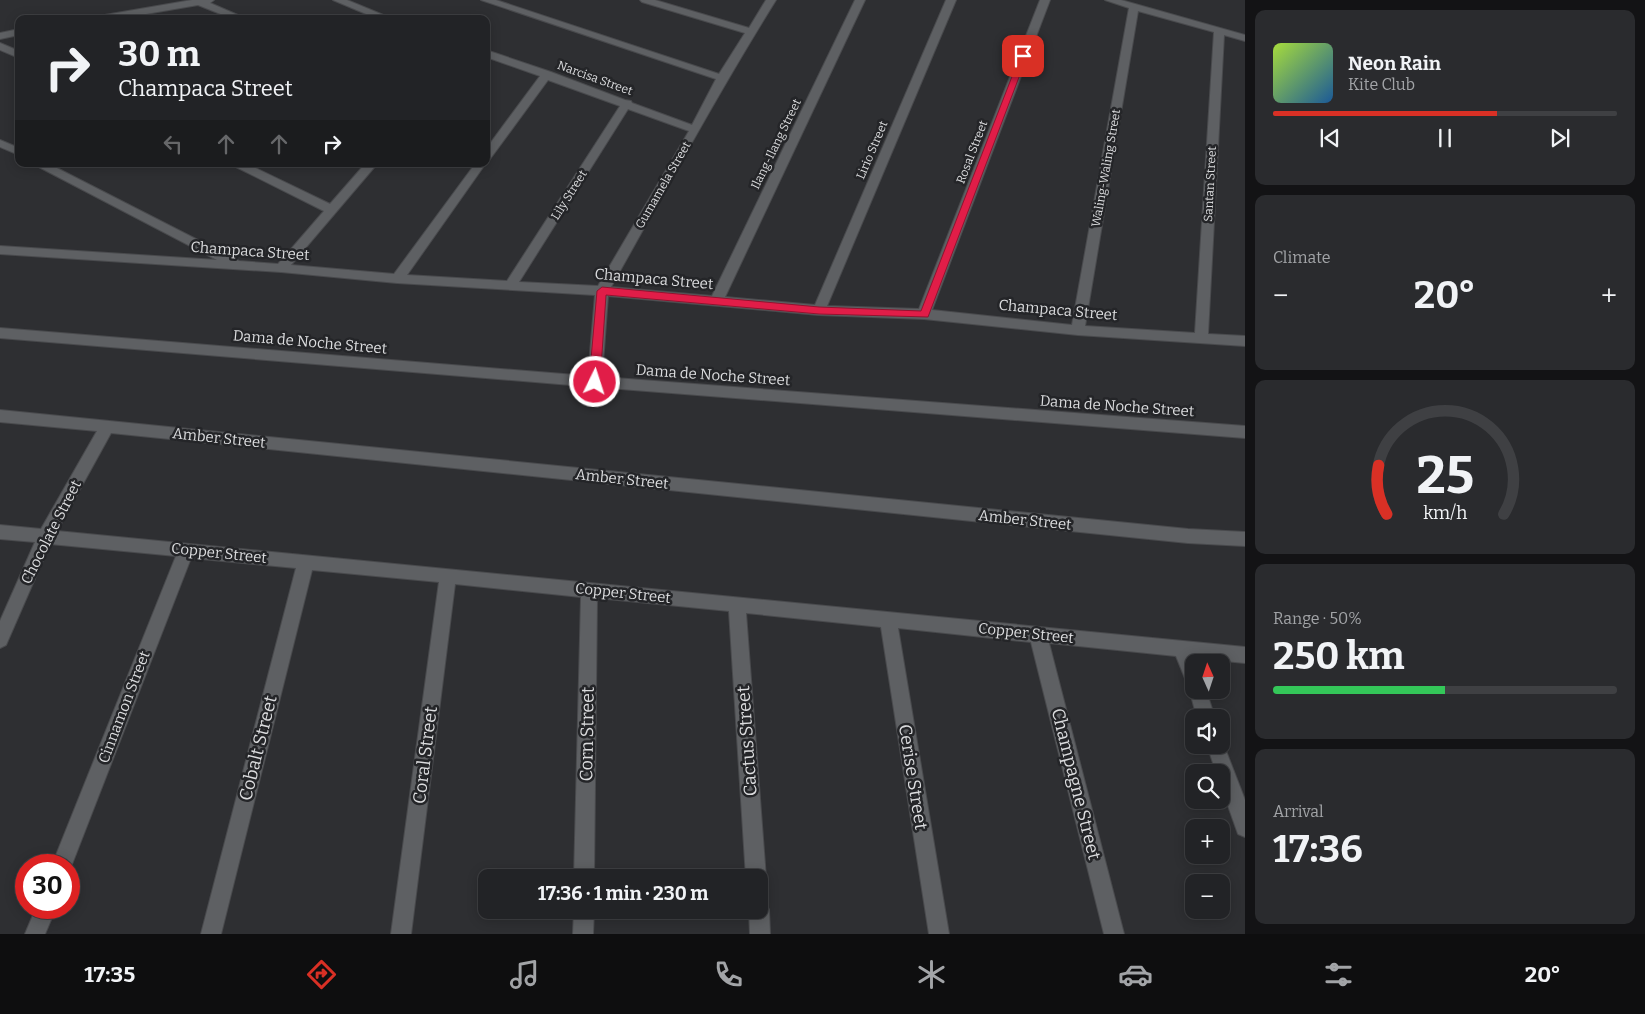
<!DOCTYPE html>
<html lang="en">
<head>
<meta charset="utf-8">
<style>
	body { margin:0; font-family:Bitter,serif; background:#2a2b2e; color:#f1f3f6; height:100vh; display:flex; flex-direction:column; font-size:19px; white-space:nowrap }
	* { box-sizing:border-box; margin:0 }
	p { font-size:16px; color:#a2a4a7 }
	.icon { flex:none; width:28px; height:28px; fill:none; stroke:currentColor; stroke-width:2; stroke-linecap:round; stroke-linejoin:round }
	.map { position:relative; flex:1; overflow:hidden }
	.side { display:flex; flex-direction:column; gap:10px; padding:10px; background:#131315; width:400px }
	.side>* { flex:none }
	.hud { position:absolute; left:15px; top:15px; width:475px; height:152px; border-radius:10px; box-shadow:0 2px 12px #0003,0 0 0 1px #3f4043; background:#222326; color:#f1f3f6; overflow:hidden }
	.needle { width:32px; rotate:357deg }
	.tools { position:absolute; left:1185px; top:654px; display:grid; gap:10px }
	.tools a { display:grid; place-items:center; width:45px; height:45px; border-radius:10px; background:#222326; box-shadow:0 2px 12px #0003,0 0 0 1px #3f4043; font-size:25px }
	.speed { position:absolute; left:15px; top:854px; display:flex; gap:10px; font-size:25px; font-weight:700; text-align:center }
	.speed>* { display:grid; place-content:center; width:65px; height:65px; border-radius:50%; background:#222326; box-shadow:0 2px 12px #0003,0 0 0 1px #3f4043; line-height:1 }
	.speed .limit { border:8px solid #d22; background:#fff; color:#111 }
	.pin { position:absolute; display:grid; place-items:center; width:42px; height:42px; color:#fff; margin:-21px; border-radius:10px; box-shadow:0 2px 8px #0006 }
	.me { position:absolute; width:55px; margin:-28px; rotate:4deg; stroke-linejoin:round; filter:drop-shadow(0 0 4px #0008) }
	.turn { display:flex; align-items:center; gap:18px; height:105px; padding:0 20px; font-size:22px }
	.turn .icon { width:65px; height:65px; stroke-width:2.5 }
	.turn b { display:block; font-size:35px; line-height:42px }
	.lanes { display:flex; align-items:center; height:48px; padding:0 20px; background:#0003; justify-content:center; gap:25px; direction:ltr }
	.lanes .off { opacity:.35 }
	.big { font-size:38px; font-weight:700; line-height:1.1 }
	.side .widget { flex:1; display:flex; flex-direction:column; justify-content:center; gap:8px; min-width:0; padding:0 18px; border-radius:10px; background:#2a2b2e }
	.side .dial { align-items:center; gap:0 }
	.dial svg { height:130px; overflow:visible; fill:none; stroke:#3f4043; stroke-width:7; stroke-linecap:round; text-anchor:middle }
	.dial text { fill:#f1f3f6; stroke:none }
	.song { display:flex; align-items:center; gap:15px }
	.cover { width:60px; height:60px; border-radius:8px; background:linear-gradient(135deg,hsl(80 70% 55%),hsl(210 70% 35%)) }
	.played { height:5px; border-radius:2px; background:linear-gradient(90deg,#d93025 65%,#3f4043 65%) }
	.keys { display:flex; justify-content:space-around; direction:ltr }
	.heat { display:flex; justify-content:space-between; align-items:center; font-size:28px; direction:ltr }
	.charge { height:8px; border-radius:4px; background:linear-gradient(90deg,#34c759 50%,#3f4043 0) }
	.trip { position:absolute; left:478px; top:869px; width:290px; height:50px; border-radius:10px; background:#222326; box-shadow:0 2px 12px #0003,0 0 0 1px #3f4043; font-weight:700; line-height:50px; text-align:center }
	.dock { display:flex; height:80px; justify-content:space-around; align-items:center; background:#0e0e0f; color:#a2a4a7 }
	.dock .icon { width:35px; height:35px }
	.dock .on { color:#d93025 }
	.dock b { font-size:22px; color:#f1f3f6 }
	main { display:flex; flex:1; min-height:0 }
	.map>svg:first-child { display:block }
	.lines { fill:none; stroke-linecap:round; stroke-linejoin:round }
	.street-casing { stroke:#494a4d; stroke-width:2 }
	.street { fill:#5e6063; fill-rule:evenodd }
	.route { fill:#e11d48; stroke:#92132f }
	.labels { text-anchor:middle; stroke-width:5; stroke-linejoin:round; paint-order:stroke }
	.far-street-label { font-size:12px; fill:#dbdcde; stroke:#242528 }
	.street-label { font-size:15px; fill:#dbdcde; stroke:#242528 }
	.near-street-label { font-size:18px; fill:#dbdcde; stroke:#242528 }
</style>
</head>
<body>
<main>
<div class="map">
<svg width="1245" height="934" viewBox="0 0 1245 934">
	<rect width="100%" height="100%" fill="#2e2f32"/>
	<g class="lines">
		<!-- street casing -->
		<g class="street-casing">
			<path id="street" d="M192 0H214L210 3 247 19H233L198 5 117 19H94L99 16Z
				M333 0H347L393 19H378Z
				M481 0H496L719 74 745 33 642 2 640 0H655L749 28 766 0H776C718 93 665 191 611 287L712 296 855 0H865L725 297 815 305 946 0H956L827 306 919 309 1040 0H1050L932 310 1072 325 1129 8 1105 0H1121L1245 35V41L1224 35 1208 334 1245 336V346L1078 335 924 319 819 315 608 296 602 377 1245 426V438L595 387 0 338V328L588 376 595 295 397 283 281 272 0 254V246L217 260 37 166 35 164H49L239 261 278 264 324 211 234 166 232 164H247L330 204 365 164H377L291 265 394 274 475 164 486 163 407 275 507 281 620 106 548 80 490 159 486 160V149L540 76 486 57V50L551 72 625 100 631 101 632 103 692 125 716 79ZM1138 11 1214 32 1195 333 1085 326ZM628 109 689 131 598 286 519 282Z
				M19 29V35L0 39V33Z
				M0 43 19 51V58L0 50Z
				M0 140 19 148V155L0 147Z
				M0 410 1188 529 1245 532V546L1188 543 111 433 57 531 1245 647V663L1194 658 1196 662H1194V690H1206L1215 718H1197L1189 688 1176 656 1049 643 1124 934H1104L1031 642 898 628 949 934H929L881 627 746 613 766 878 763 885 759 887V878H746L729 611 597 598 594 878H574L581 597 455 584 411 934H391L439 582 312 570 221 934H201L296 568 191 558 69 872V865H52L176 556 50 544 6 645 0 648V621L35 542 0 539V525L41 529 97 431 0 422Z
				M1221 738 1245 800V837L1238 834 1221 786V772H1216L1207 745H1221Z
				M759 900 766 903 769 910 770 934H750L749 910H759Z
				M36 908H56L45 934H25Z
				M574 910H594L593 934H573Z"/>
		</g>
		<!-- street -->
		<use href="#street" class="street"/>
	</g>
	<!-- route -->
	<path class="route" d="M1023 53 1027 56 928 317 819 314 606 295 600 382 595 386 591 385 589 382 597 291 602 287 819 307 921 311 1020 56Z"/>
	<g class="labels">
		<!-- far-street labels -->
		<g class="far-street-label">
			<text transform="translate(595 78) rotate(20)" y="4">Narcisa Street</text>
			<text transform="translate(776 144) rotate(-64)" y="4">Ilang-Ilang Street</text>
			<text transform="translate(872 150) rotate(-67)" y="4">Lirio Street</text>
			<text transform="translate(972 152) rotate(-69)" y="4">Rosal Street</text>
			<text transform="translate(1106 168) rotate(-80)" y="4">Waling-Waling Street</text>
			<text transform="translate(1210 184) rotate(-87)" y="4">Santan Street</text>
			<text transform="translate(663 185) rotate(-60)" y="4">Gumamela Street</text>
			<text transform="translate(569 195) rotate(-58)" y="4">Lily Street</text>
		</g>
		<!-- street labels -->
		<g class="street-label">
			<text transform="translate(250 251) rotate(4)" y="5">Champaca Street</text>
			<text transform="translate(654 279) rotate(5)" y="5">Champaca Street</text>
			<text transform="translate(1058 310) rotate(5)" y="5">Champaca Street</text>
			<text transform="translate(310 342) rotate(5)" y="5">Dama de Noche Street</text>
			<text transform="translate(713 375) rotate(4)" y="5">Dama de Noche Street</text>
			<text transform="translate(1117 406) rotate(4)" y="5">Dama de Noche Street</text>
			<text transform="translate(219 438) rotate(6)" y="5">Amber Street</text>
			<text transform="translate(622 479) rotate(6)" y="5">Amber Street</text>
			<text transform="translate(1025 520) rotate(6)" y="5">Amber Street</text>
			<text transform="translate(51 532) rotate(-63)" y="5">Chocolate Street</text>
			<text transform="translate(219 553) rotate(6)" y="5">Copper Street</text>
			<text transform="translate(623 593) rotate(6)" y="5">Copper Street</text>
			<text transform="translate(1026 633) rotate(6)" y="5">Copper Street</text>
			<text transform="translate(124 707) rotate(-69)" y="5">Cinnamon Street</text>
		</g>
		<!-- near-street labels -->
		<g class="near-street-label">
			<text transform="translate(587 734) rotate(-89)" y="6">Corn Street</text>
			<text transform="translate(747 741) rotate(-94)" y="6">Cactus Street</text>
			<text transform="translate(258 748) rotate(-76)" y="6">Cobalt Street</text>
			<text transform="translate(425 755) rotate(-83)" y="6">Coral Street</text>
			<text transform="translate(913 777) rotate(81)" y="6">Cerise Street</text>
			<text transform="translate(1076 784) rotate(76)" y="6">Champagne Street</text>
		</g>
	</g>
</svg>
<div class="tools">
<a><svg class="needle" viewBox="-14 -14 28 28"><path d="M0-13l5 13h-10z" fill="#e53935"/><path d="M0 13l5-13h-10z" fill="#a2a4a7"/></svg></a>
<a><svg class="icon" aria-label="sound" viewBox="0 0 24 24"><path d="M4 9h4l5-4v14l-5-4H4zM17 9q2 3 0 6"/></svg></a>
<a><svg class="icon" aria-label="search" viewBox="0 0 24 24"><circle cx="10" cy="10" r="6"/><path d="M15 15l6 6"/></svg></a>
<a>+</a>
<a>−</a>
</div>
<div class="speed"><div class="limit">30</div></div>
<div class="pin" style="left:1023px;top:56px;background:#d93025"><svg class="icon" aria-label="arrive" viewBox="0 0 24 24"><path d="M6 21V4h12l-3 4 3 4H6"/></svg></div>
<svg class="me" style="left:595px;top:382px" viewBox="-20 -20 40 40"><circle r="17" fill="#e11d48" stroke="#fff" stroke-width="3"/><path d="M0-11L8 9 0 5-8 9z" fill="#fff"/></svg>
<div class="trip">17:36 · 1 min · 230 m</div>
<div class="hud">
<div class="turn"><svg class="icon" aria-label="right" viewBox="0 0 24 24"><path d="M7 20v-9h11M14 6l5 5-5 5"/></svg><div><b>30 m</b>Champaca Street</div></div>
<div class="lanes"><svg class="icon off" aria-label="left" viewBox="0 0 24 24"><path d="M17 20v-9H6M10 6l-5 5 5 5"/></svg><svg class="icon off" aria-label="ahead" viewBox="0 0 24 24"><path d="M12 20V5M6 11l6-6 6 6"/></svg><svg class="icon off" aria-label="ahead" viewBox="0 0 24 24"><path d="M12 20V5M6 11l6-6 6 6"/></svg><svg class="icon" aria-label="right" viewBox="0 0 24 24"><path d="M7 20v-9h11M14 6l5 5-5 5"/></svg></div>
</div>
</div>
<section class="side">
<div class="widget">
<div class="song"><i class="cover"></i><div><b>Neon Rain</b><p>Kite Club</p></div></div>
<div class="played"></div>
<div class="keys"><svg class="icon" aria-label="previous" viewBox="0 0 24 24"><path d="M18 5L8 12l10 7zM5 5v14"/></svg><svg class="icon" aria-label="pause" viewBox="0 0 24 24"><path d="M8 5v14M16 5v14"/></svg><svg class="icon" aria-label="next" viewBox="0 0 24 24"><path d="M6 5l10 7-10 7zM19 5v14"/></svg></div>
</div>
<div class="widget"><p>Climate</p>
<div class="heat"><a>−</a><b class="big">20°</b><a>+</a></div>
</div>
<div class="widget dial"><svg viewBox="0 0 100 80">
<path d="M14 69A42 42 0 1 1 86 69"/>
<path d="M14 69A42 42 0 0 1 9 39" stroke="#d93025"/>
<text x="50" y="56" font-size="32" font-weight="700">25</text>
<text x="50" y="72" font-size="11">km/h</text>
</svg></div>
<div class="widget"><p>Range · 50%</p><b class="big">250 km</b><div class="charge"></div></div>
<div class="widget"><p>Arrival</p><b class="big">17:36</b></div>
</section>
</main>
<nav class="dock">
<b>17:35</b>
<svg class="icon on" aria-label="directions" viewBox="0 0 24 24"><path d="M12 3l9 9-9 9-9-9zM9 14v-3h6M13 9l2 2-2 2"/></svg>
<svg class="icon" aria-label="music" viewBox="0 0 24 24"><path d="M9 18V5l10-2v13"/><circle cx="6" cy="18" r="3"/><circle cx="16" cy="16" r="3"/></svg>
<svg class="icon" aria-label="phone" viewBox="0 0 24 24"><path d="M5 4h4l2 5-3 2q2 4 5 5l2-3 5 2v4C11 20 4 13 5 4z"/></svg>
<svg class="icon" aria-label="climate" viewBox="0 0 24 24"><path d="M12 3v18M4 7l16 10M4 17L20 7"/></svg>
<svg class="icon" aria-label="car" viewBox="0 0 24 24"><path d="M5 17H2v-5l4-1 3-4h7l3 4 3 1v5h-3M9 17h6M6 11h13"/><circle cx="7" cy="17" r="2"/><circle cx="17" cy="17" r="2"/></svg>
<svg class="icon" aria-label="filters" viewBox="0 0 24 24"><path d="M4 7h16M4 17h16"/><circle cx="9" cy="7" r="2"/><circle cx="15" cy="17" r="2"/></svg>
<b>20°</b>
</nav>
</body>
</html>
